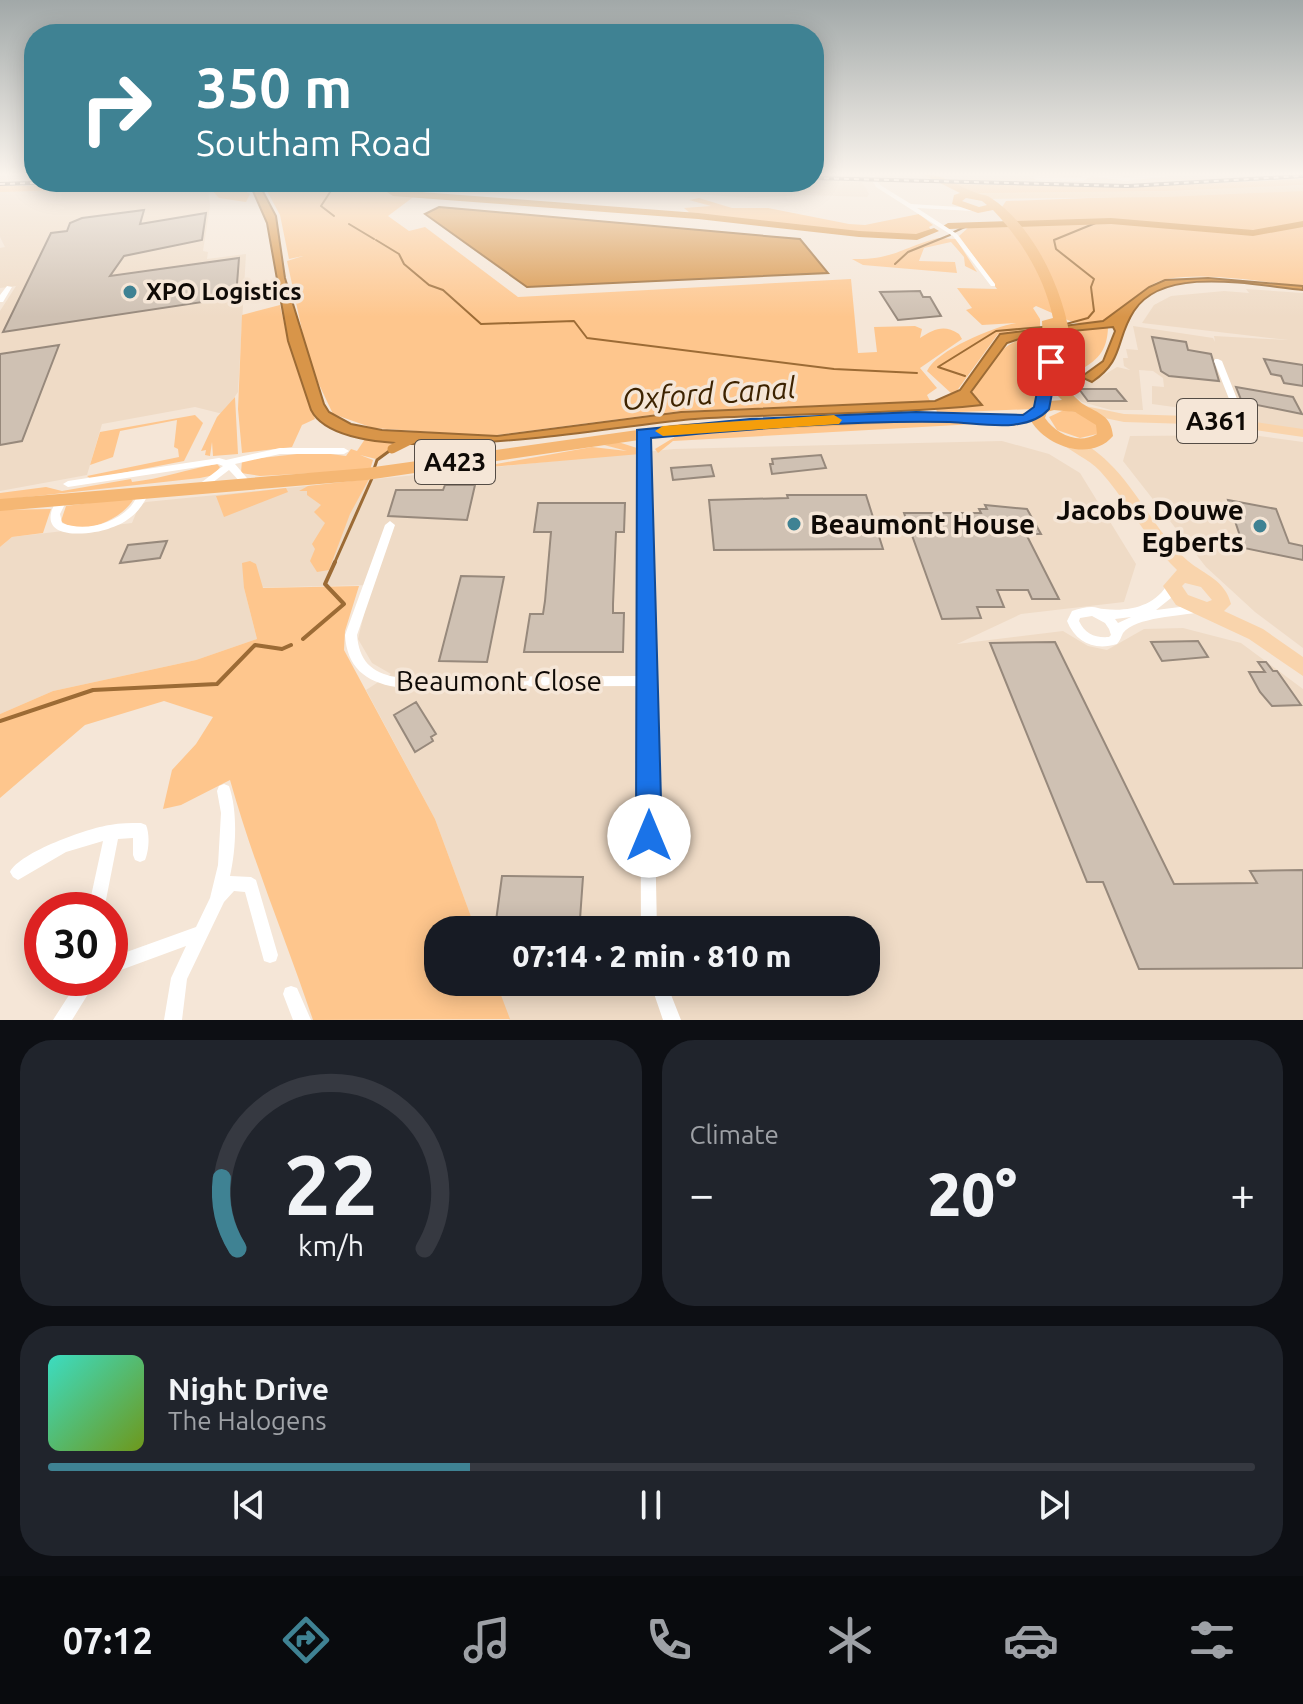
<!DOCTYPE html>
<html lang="en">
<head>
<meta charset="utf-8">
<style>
	body { margin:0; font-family:Ubuntu,sans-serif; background:#20242c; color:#f1f3f6; height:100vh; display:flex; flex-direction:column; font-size:30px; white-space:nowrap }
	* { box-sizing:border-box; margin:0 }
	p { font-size:26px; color:#9ea1a6 }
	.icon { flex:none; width:44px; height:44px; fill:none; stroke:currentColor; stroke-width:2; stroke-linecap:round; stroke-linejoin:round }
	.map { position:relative; height:1020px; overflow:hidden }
	.details { display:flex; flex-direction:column; gap:20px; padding:20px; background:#0d0f14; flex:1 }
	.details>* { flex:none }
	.banner { position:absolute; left:24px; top:24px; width:800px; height:168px; border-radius:32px; box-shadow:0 4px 20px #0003; background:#3f8293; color:#fff; overflow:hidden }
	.speed { position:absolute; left:24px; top:892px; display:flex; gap:16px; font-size:40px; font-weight:700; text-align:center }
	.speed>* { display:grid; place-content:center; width:104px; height:104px; border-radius:50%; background:#171b24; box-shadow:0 4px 20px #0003; line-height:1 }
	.speed .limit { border:12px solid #d22; background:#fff; color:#111 }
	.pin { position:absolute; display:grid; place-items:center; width:68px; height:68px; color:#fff; margin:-34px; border-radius:16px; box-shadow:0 4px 12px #0006 }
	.me { position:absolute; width:88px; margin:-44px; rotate:0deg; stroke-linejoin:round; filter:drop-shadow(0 0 6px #0008) }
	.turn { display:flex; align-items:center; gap:28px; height:168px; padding:0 40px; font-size:36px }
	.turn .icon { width:104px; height:104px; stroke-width:2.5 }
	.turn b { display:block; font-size:56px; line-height:68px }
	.big { font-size:60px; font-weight:800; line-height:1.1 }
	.details .tile { flex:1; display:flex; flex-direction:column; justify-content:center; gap:12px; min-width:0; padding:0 28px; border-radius:32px; background:#20242c }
	.details .dial { align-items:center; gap:0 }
	.dial svg { height:208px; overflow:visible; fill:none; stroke:#363941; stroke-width:7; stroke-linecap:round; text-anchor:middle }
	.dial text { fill:#f1f3f6; stroke:none }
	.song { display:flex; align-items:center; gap:24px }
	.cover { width:96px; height:96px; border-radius:12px; background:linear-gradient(135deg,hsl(170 70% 55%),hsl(80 70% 35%)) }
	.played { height:8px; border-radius:4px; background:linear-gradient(90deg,#3f8293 35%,#363941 35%) }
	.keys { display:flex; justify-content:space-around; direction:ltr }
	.heat { display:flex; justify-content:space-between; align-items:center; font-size:44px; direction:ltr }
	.details .tiles { flex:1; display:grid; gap:20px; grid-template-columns:1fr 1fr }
	.tile:last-child { grid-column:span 2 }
	.trip { position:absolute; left:424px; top:916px; width:456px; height:80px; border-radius:32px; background:#171b24; box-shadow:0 4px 20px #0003; font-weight:800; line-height:80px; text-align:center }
	.tab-bar { display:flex; height:128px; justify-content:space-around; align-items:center; background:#090b0e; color:#9ea1a6 }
	.tab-bar .icon { width:56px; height:56px }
	.tab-bar .on { color:#3f8293 }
	.tab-bar b { font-size:36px; color:#f1f3f6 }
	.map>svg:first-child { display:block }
	.built { fill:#efdbc6 }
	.green { fill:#fec68d }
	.water { fill:#d89549; stroke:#9c6b35; stroke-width:2 }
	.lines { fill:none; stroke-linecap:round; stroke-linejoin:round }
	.stream-far2 { stroke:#9c6b35; stroke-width:2 }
	.stream-far1 { stroke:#9c6b35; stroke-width:3 }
	.stream { stroke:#9c6b35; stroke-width:4 }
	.canal { stroke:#d89549; stroke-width:9 }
	.river { fill:#d89549; fill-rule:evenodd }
	.building { fill:#cfc1b3; stroke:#97897c; stroke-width:2 }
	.street { fill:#fff; fill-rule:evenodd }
	.primary { fill:#f9d4ac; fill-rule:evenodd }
	.highway { fill:#f5b774; fill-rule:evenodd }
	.rail-casing { stroke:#3d3630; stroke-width:4 }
	.rail { stroke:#f5e6d7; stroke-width:2; stroke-dasharray:5; stroke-linecap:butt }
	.route { fill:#1a73e8; stroke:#114b97; stroke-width:2 }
	.slow { fill:#f59e0b }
	.poi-dot { fill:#3f8293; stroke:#f5e6d7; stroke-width:3 }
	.labels { text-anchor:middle; stroke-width:7; stroke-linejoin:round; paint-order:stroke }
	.far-poi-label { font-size:24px; font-weight:bold; fill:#0f0a06; stroke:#f5e6d7; text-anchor:start }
	.shield { fill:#f5e6d7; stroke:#544c45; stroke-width:2 }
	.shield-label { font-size:26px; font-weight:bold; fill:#0f0a06 }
	.poi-label { font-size:28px; font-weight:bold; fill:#0f0a06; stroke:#f5e6d7; text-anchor:end }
	.street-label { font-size:28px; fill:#0f0a06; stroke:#f5e6d7 }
	.water-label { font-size:30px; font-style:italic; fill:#3d2301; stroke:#f5e6d7 }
</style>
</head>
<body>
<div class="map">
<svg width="1303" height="1020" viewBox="0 0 1303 1020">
	<rect width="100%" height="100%" fill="#f5e6d7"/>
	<!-- built -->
	<path class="built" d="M814 180 862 182 869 194 867 197 807 195 750 198 576 185 406 186 407 182Z
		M200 187 208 189 210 206 203 251 208 252 207 259 246 254 238 392 223 414 195 407 102 424 87 475 0 491V311L16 286 0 288V248L5 247 0 237V190Z
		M1246 289 1303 293V433L1243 424 1240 416 1152 404V386L1164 387 1163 378 1153 371 1139 370 1143 410H1111L1082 402 1070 392 1069 386 1078 375 1092 382 1117 367 1130 370 1124 366 1123 358H1128L1126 349 1138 350 1133 326 1213 338 1215 342 1214 336 1288 340 1142 323 1154 305 1171 296 1224 291 1249 293Z
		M1252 435 1303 442V648L1255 612 1206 567 1123 461 1130 436Z
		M1002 441 1049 454 1080 473 1136 564 1124 602 1021 614 957 644 1063 631 1088 646 1107 650 1144 629 1183 628 1241 643 1303 689V1020H509L496 982H866V930H476L435 819 366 690 391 674 372 663 358 639 371 585 244 588 257 639 196 660 53 691 0 714V547L12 537 132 523 139 506 146 502 674 449Z"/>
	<!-- green -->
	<path class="green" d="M1303 179V185L1210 191 976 194 950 184 1131 187Z
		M262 182H372L390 194 416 195 388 216 409 231 425 227 518 297 851 279 858 353 877 352 874 327 915 326 922 329 920 338C934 329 944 324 959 334L962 339 920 368 937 388 927 395 930 401H927L681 411 489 436 373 428 333 414 316 378 305 344 287 261 303 256 289 259 280 215Z
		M193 184 244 185 243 190 250 194 246 202 219 198 210 188 201 186 0 192V186Z
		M1303 190V286C1259 282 1211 272 1167 279 1135 285 1117 329 1082 324 1067 322 1050 311 1036 306L1033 308 1040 319V329L998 334 956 392 952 394 927 371C937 350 993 327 1016 323L982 325 966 310 972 308 957 288 997 289 959 236 969 227 1018 225 1002 207 1006 201Z
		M699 198 732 208H768L849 224 865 225 919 214 933 225 929 227 931 230 917 235 845 231 690 213 684 208 711 206 689 200Z
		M938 238 956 239 977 272 965 266 964 257 951 242 924 248 919 261 955 262 957 273 863 265 852 259C893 260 901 248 938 238Z
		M280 305 288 341 315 419 302 425 292 447 242 453 238 409 242 315Z
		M1108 327C1107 367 1079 362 1071 383L1066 382 1071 331Z
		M1042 334V375L1032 409 937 413 936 408 981 405 979 399 970 395C992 361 999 340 1042 334Z
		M235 397 238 454 213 456 212 442 210 456 205 455 206 450 201 451 217 417Z
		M1064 410 1080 413 1097 425V434L1080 438 1057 430 1049 417Z
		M195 415 203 423 184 461 91 479 87 476 179 457 178 449 174 447 177 420 120 431 113 457 90 465 100 432Z
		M944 420 975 424 673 441 658 453 655 449 678 435 781 426Z
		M365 439 401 443 376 459 360 455 373 460 370 470 260 476 241 473 242 460 315 452 346 456 351 449 357 451Z
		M618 442 637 448 640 454 468 469 592 447 627 451 604 445Z
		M217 464 220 467 214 475 200 478 0 500V493L46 487 62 491 131 479 132 482C160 479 189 469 217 464Z
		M369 479 350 514 329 570 317 572 310 561 315 549 312 544 325 523 314 512 321 505 307 495V491H299L308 486Z
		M286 488 288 492 224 517 216 496Z
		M120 499 133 500C121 520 80 538 61 521L66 506Z
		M51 509 43 533 12 537 0 547V510Z
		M250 561 256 564 263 588 359 586 345 631 344 650 435 819 476 930H438V982H496L510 1019 313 1020C286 940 253 862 230 780L181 805 163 809 172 770 196 744 213 717 164 701 85 725 0 798V714L53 691 196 660 257 639 244 588 242 563Z"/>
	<!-- water -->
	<path class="water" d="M249 182H258L276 216 285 278 324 404 329 412 351 424 382 430 497 436 681 412 935 401 960 390 1000 334 1103 321 1149 287 1165 280 1208 278 1303 286V290C1257 286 1164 264 1134 311 1115 340 1125 360 1092 382L1081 377 1103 361 1115 331 1113 327 1031 335 1007 343 971 392 982 405C887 415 791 413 695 419 627 423 346 479 311 410L288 341 267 223Z
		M439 207 800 239 828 273 527 287 425 214Z"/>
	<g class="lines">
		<!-- stream-far2 -->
		<path class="stream-far2" d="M334 216 321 206 336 183
			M349 224 374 239
			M954 232 969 225
			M376 240 399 254 404 264 429 285 443 290 481 324 574 321 587 338 834 369 917 373
			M895 264 908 252 950 235
			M1066 324 1088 318 1094 311 1091 287 1094 279 1056 249 1054 240 1098 222
			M965 376 938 367 996 331 1043 327"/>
		<!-- stream-far1 -->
		<path class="stream-far1" d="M374 469 377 460 392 449
			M334 564 373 476"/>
		<!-- stream -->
		<path class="stream" d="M303 639 344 604 325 584 335 562
			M0 721 93 690 217 684 255 645 282 649 291 645"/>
		<!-- canal -->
		<path class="canal" d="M392 449 414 438"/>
		<!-- river -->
		<path class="river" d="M371 182H381L395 190 698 213 859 231 916 234 934 228 939 231 917 240 859 237 698 219 393 196Z
			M1111 218 1253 230 1303 221V227L1253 236 1111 224 948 229 943 226 948 223Z"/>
	</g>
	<!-- building -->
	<path class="building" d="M144 210 140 224 206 213 202 240 124 256 110 276 239 258 236 297 3 332 51 233 67 231 70 223 82 218Z
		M920 291 923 297H930L941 316 898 320 880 292Z
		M1152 337 1186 342 1188 350 1211 354 1219 381 1169 376 1161 371Z
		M59 345 22 441 0 445V354Z
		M1264 359 1303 365V386L1284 383 1281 376 1271 374Z
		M1236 387 1293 397 1302 414 1242 402Z
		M1079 389H1116L1126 401H1088Z
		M821 455 826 468 772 474 770 464H773L772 459Z
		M711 465 714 476 673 480 671 468Z
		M445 485H475L467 520 388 516 396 490H443Z
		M787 495H866L883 549 714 550 709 500 788 498Z
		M1228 500 1276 509 1289 543 1303 546V560L1244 548Z
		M538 503H625L624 532H616L613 604V613H624L623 652H524L530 614H543L545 601 551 532H534Z
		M985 505 1027 509 1041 534H1026L1059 599H1032L1028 590H997L1004 607H977L981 618 942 619 904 513H981L979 509H987Z
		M167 541 160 558 120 563 128 545Z
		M461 576 504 577 487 662 439 661Z
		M1198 641 1208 657 1162 661 1151 642Z
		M1055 642 1174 884 1257 883 1250 871 1303 870V968L1139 969 1103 882H1087L990 643Z
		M1258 662H1266L1273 671H1277L1301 705 1272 706 1260 692 1249 672H1265Z
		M416 702 436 734 431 737 433 741 415 752 394 715Z
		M502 876 583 877 580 919 496 921Z"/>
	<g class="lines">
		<!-- street -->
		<path class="street" d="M868 174H873L880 185 911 204 975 208 976 209 973 211 917 208 957 234 995 284V286H991L953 236 876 187Z
			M1087 174H1104L1125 177 1161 174H1188L1125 181 1092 176 1083 181 1036 180 1033 178 1036 176 1082 177Z
			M7 286 12 287 3 302H0V295Z
			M1215 359H1218L1222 361 1247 424 1246 426H1240L1239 424 1214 361Z
			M643 431 647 434 652 677 655 681 652 685 657 930H641L640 686 396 687C365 682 347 667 345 635L385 525 390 521 395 525 357 635C359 660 371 673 396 677L640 676 639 434Z
			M280 448H344L349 451 344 454H280L235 464 252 484 247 487 244 486 229 470 204 489H198L196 487 198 485 223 466 218 464 68 487 63 484 68 481 219 458 226 460Z
			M145 488 150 491C145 501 140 510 131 517 124 523 116 526 108 529 93 534 45 541 51 513 52 507 57 501 60 496H66L68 498 60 514 62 523C84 532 115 524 131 506 135 501 138 494 142 489Z
			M1172 582 1176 583 1178 586 1171 598 1156 610 1196 605 1200 606 1202 609 1200 612C1182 616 1135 617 1123 633 1121 637 1120 641 1117 644 1095 651 1076 643 1067 621L1072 611C1078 609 1085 607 1092 607 1096 607 1100 609 1104 609 1129 612 1156 606 1168 583ZM1092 616 1105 623 1109 629 1111 635 1109 637C1095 638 1085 634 1079 621L1080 618ZM1131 617 1118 623 1115 619Z
			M224 784 229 786C238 811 236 850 230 876L251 877 256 880 278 955 276 961 270 963 264 961 245 892 234 891 224 902 187 979 182 1020H164L171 978 186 946 110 974V958L196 927 210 898 218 865 221 813 217 791 219 786Z
			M141 823 146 825C150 834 149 851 145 860L140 862 135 860 133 855V838L118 839 104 910H88L103 841 66 852 18 880 13 877 10 872C20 852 88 828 110 825 120 823 131 823 141 823Z
			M80 978H98L72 1020H53Z
			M650 982H666L681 1020H663Z
			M291 986 297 988 311 1020H293L283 994 285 988Z"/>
		<!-- primary -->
		<path class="primary" d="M1303 185V191L1165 197 980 199 975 196 980 193 1165 191Z
			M1085 406 1124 414 1221 417 1303 429V437L1221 425 1124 422 1080 413 1078 410 1080 407Z
			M1067 436C1083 441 1097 451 1109 463 1139 492 1156 533 1188 561 1205 575 1225 580 1231 604L1224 611 1263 629 1303 657V676L1249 639 1176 605 1163 586 1177 570C1147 541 1128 502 1100 471 1088 458 1071 453 1060 441ZM1185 583 1201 587 1212 600 1207 602 1188 595 1182 586Z"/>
		<!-- highway -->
		<path class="highway" d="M922 174C942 174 956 185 974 192 980 195 986 194 991 198 1035 226 1067 297 1071 347 1072 361 1068 375 1068 390 1073 394 1078 401 1083 404 1099 414 1111 415 1113 436 1091 462 1047 447 1031 421L1014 426 916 422 680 434 367 480 0 511V499L367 468 680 424 916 412 1013 416 1032 411 1044 362 1042 321 1053 318C1044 276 1022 241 993 210L978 213 952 204 954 195 960 193ZM966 198 982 201 987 205 979 207 962 201ZM1053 386V391L1062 400 1050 401ZM1054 410 1075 412 1096 425 1097 434C1078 445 1056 434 1045 418L1047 412Z"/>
		<!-- rail casing -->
		<g class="rail-casing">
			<path id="rail" d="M814 178 1128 186 1303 176
				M0 184 64 182"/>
		</g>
		<!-- rail -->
		<use href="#rail" class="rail"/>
	</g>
	<!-- sky -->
	<linearGradient id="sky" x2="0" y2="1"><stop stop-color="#a1a8a8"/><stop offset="0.55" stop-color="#faf4ed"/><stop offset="1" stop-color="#faf4ed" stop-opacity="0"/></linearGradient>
	<rect width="1303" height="317" fill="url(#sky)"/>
	<!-- route -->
	<path class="route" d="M1051 358 1058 362 1049 409C1027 434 981 423 950 422 851 420 750 429 651 438L662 836 659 845 649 849 640 845 636 836 637 430 750 419 916 412 1023 415 1034 407 1043 362Z"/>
	<!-- slow -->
	<path class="slow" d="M834 415 842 420 839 424 663 436 655 431 663 426Z"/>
	<!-- markers -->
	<g class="poi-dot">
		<circle cx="130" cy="292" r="8"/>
		<circle cx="794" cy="524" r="8"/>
		<circle cx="1260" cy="526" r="8"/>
	</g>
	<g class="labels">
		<!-- far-poi labels -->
		<g class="far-poi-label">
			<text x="146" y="300">XPO Logistics</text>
		</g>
		<!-- shield labels -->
		<g class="shield">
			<rect x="1177" y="399" width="80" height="44" rx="6"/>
			<rect x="415" y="440" width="80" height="44" rx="6"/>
		</g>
		<g class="shield-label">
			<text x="1217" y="430">A361</text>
			<text x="455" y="471">A423</text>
		</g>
		<!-- poi labels -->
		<g class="poi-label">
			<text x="1244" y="520">Jacobs Douwe<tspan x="1244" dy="32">Egberts</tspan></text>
			<text x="810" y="534" text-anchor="start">Beaumont House</text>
		</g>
		<!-- street labels -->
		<g class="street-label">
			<text x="499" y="691">Beaumont Close</text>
		</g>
		<!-- water labels -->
		<g class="water-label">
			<text transform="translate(709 394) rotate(-4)" y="10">Oxford Canal</text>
		</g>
	</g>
</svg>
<div class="speed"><div class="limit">30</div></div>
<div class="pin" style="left:1051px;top:362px;background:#d93025"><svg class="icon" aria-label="arrive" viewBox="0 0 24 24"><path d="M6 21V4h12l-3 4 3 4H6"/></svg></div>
<svg class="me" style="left:649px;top:836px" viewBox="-20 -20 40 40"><circle r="19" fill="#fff"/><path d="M0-13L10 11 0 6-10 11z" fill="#1a73e8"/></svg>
<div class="trip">07:14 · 2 min · 810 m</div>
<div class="banner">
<div class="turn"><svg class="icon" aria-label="right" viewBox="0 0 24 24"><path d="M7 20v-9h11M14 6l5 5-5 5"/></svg><div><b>350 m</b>Southam Road</div></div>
</div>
</div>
<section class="details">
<div class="tiles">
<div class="tile dial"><svg viewBox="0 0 100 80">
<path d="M14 69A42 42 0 1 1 86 69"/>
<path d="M14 69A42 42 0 0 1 8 42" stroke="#3f8293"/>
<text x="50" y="56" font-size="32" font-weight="700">22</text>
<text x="50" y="72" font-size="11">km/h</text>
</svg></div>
<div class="tile"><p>Climate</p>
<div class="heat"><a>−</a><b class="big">20°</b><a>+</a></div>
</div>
<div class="tile">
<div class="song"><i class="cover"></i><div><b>Night Drive</b><p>The Halogens</p></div></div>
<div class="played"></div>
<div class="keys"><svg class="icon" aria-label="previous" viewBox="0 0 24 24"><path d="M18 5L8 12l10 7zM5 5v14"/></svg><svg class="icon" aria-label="pause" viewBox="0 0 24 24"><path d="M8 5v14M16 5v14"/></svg><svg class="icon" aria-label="next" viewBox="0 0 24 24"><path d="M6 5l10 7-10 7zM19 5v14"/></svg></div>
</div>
</div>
</section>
<nav class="tab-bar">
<b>07:12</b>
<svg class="icon on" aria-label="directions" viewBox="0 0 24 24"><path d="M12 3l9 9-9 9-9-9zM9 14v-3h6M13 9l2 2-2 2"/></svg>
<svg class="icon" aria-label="music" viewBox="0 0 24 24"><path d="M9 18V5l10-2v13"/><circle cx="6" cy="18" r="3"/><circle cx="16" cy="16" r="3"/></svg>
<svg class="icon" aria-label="phone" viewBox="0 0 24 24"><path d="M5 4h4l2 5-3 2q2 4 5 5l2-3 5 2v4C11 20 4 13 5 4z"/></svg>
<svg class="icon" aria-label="climate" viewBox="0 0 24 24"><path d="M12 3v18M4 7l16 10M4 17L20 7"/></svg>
<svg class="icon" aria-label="car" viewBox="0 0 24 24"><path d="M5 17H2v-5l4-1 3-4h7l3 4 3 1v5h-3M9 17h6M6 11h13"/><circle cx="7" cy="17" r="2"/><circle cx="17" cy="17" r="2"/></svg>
<svg class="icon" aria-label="filters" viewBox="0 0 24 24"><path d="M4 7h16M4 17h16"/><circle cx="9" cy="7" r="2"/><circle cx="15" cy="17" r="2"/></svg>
</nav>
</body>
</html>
